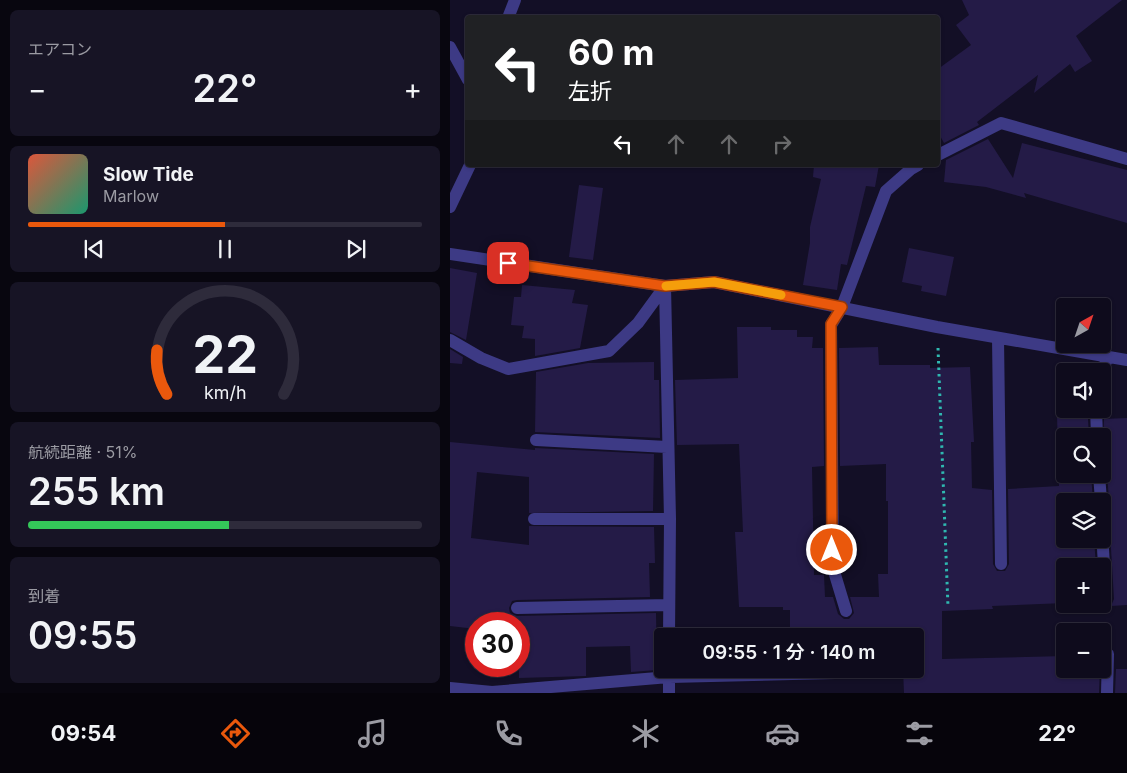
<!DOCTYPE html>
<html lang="ja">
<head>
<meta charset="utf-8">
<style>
	body { margin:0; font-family:Inter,"Noto Sans JP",sans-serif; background:#171425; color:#f1f3f6; height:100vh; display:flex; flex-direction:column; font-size:19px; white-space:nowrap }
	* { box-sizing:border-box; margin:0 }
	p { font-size:16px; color:#9b9ba3 }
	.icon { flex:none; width:28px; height:28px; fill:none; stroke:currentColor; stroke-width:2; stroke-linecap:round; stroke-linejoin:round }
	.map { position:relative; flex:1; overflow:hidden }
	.side { display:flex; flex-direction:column; gap:10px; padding:10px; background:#08060f; width:450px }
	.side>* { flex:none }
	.top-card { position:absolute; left:15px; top:15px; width:475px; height:152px; border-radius:5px; box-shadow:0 1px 4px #0004,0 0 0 1px #2e2b3b; background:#202124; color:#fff; overflow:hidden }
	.needle { width:32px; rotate:40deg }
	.tools { position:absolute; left:606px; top:298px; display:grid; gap:10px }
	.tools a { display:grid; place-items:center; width:55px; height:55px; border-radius:5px; background:#0e0b1c; box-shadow:0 1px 4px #0004,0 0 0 1px #2e2b3b; font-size:25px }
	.speed { position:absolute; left:15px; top:612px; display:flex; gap:10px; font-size:25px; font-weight:700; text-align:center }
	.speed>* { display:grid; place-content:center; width:65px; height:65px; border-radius:50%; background:#0e0b1c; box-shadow:0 1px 4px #0004,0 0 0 1px #2e2b3b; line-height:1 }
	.speed .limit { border:8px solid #d22; background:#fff; color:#111 }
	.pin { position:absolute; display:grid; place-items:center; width:42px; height:42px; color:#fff; margin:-21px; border-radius:10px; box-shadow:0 2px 8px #0006 }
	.me { position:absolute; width:55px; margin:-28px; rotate:0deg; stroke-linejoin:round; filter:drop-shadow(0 0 4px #0008) }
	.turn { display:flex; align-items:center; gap:18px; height:105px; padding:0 20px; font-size:22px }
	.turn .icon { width:65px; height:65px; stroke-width:2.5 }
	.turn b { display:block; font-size:35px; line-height:42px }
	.lanes { display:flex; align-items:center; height:48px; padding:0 20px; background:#0003; justify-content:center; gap:25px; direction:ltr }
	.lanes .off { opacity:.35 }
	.big { font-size:38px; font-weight:600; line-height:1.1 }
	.side .widget { flex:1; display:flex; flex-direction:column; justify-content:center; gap:8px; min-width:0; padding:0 18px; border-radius:8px; background:#171425 }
	.side .dial { align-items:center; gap:0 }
	.dial svg { height:130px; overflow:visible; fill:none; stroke:#2e2b3b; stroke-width:7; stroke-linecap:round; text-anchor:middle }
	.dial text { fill:#f1f3f6; stroke:none }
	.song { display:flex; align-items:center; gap:15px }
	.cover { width:60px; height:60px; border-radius:8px; background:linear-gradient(135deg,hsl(10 70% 55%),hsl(160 70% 35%)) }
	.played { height:5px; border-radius:2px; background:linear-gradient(90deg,#ea580c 50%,#2e2b3b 50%) }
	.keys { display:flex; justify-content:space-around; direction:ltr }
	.heat { display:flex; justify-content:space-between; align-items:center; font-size:28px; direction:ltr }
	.charge { height:8px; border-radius:4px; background:linear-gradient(90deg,#34c759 51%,#2e2b3b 0) }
	.trip { position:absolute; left:204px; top:628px; width:270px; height:50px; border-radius:5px; background:#0e0b1c; box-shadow:0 1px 4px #0004,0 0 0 1px #2e2b3b; font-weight:600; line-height:50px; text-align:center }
	.dock { display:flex; height:80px; justify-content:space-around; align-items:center; background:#06040b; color:#9b9ba3 }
	.dock .icon { width:35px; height:35px }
	.dock .current { color:#ea580c }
	.dock b { font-size:22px; color:#f1f3f6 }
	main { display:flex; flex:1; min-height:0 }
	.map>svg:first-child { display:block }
	.building { fill:#241b47 }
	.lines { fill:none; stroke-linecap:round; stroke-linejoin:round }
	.path { stroke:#2fb8b0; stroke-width:3; stroke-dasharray:2.5 4; stroke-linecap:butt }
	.minor { stroke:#3d3a85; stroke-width:12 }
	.route-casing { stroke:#983908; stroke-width:12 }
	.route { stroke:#ea580c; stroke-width:9 }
	.slow { stroke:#f59e0b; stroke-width:9 }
</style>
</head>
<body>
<main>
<section class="side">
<div class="widget"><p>エアコン</p>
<div class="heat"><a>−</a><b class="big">22°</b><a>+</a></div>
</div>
<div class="widget">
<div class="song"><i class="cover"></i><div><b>Slow Tide</b><p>Marlow</p></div></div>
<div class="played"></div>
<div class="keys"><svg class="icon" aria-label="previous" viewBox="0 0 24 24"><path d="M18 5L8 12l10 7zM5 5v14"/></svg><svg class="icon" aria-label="pause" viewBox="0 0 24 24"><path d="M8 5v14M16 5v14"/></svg><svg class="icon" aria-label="next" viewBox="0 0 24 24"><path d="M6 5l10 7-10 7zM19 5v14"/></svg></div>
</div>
<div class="widget dial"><svg viewBox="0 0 100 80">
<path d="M14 69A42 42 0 1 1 86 69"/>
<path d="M14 69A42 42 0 0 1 8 42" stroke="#ea580c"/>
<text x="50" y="56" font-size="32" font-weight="700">22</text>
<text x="50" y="72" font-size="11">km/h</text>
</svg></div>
<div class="widget"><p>航続距離 · 51%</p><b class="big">255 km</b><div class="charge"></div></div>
<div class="widget"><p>到着</p><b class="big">09:55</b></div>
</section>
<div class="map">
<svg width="677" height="693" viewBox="0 0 677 693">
	<rect width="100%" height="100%" fill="#130f26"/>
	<!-- building -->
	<path class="building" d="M512 0H672L626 36 642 61 625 72 620 64 584 93 588 75 527 122 529 125 494 143 488 132V69L521 45 506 25 519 15Z
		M538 139 563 178 572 143 677 170V223L574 193 576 198 536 187 494 182 496 160Z
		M364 165H429L425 187 416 186 397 265 391 264 387 290 353 285 360 243V227L371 179 363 177Z
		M129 185 153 188 143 260 119 257Z
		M459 248 504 257 496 296 471 291 472 286 452 282Z
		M0 268 27 273 16 340 0 332Z
		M72 285 125 290 122 303 138 305 130 348 85 356V339L72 338 74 326 61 325 64 297H71Z
		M287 327H321V330H347V337H363L362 348H373L374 466 362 467 364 575H374L375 597H383L388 614 394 619H399L404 613 400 597H429L428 574H438V501H436V464L390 466 389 348 428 347 429 365H480V368L520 367 524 442H521L522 488 542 490 543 564 547 571H555L559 564 558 489 609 486 607 415 635 414V419H638L639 436H615V474H641L643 501H615V539H644L646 566H615V603L542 606 543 609 492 611V659L615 656V669H650L649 693H454L453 669H465V636H340V610H333V607H289L285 532H293L289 444 227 445 225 380 288 378Z
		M0 349 13 357 12 364 0 363Z
		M204 362V380H209L210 438 85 432 86 372 138 363Z
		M677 418V605L661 606 664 599 660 532 658 527 652 524V509L658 505 659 500 657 473 652 467 654 419Z
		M0 442 85 450V448L204 454 203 511 79 513V477L27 472 21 538 79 545V526L204 527 205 563H199L200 597 67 600 62 601 59 608 60 613 67 616 206 613 207 670 181 672 180 646 136 647V676L69 678V624H26V629L0 626Z
		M617 604H649L652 606 617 608Z
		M666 669H677V693H665Z"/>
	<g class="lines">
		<!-- path -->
		<path class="path" d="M488 348 498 607"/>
		<!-- minor -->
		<path class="minor" d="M58 18 65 0
			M0 47 18 80
			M488 155 551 123 677 159
			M0 207 20 165
			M0 254 215 286 264 282 487 327 677 360
			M215 286 220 519 219 636
			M548 338 551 564
			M0 340 31 358 58 369 159 351 188 323 215 286
			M652 371 658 357
			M646 409 647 436
			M86 440 217 447
			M649 474 651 501
			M84 519H220
			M652 532 656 599
			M67 608 219 605
			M396 611 383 568 381 325 392 307 436 191 461 169 468 165
			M652 650 658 654 657 693
			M219 671V693
			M0 688 42 692 219 677 385 673"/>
	</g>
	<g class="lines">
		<!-- route casing -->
		<g class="route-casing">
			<path id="route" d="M58 263 215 286 264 282 392 307 381 324 382 550"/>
		</g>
		<!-- route -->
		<use href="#route" class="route"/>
		<!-- slow -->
		<path class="slow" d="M216 286 264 282 331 295"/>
	</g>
</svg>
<div class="tools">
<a><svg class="needle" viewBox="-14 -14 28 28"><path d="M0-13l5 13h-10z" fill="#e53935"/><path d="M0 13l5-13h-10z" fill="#9b9ba3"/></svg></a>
<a><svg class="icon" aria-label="sound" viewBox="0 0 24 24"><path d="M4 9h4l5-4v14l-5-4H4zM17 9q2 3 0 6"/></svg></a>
<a><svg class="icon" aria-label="search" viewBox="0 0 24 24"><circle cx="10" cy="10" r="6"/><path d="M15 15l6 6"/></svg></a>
<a><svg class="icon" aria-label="layers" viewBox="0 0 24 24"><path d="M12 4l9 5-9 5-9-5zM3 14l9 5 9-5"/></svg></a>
<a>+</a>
<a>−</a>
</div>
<div class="speed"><div class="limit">30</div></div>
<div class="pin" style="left:58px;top:263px;background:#d93025"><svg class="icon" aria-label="arrive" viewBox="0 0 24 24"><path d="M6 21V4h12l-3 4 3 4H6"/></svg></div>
<svg class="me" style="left:382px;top:550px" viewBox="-20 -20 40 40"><circle r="17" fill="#ea580c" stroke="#fff" stroke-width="3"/><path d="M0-11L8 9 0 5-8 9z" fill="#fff"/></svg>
<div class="trip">09:55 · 1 分 · 140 m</div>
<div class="top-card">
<div class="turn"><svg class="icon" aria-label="left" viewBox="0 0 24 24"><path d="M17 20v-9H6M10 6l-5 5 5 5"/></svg><div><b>60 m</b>左折</div></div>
<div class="lanes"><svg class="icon" aria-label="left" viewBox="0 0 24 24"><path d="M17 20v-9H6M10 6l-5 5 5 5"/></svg><svg class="icon off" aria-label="ahead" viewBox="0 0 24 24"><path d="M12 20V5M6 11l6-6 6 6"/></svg><svg class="icon off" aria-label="ahead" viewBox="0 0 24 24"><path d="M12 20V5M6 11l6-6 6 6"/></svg><svg class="icon off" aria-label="right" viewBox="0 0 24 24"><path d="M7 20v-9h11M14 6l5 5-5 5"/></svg></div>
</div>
</div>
</main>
<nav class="dock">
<b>09:54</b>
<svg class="icon current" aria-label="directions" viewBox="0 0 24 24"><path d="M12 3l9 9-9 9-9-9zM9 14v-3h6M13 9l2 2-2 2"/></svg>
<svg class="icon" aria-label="music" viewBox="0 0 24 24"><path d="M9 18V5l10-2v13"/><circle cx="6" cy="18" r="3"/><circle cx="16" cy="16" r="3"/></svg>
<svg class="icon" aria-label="phone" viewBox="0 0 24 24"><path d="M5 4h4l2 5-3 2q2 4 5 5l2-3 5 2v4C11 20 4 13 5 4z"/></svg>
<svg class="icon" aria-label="climate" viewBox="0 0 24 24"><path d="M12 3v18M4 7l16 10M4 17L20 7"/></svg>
<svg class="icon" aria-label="car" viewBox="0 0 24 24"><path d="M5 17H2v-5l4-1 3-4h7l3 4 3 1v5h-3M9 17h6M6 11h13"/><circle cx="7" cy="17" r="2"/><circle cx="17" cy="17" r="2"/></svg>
<svg class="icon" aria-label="filters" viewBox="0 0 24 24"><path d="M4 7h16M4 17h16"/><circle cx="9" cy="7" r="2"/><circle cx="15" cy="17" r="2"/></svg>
<b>22°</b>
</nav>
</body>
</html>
